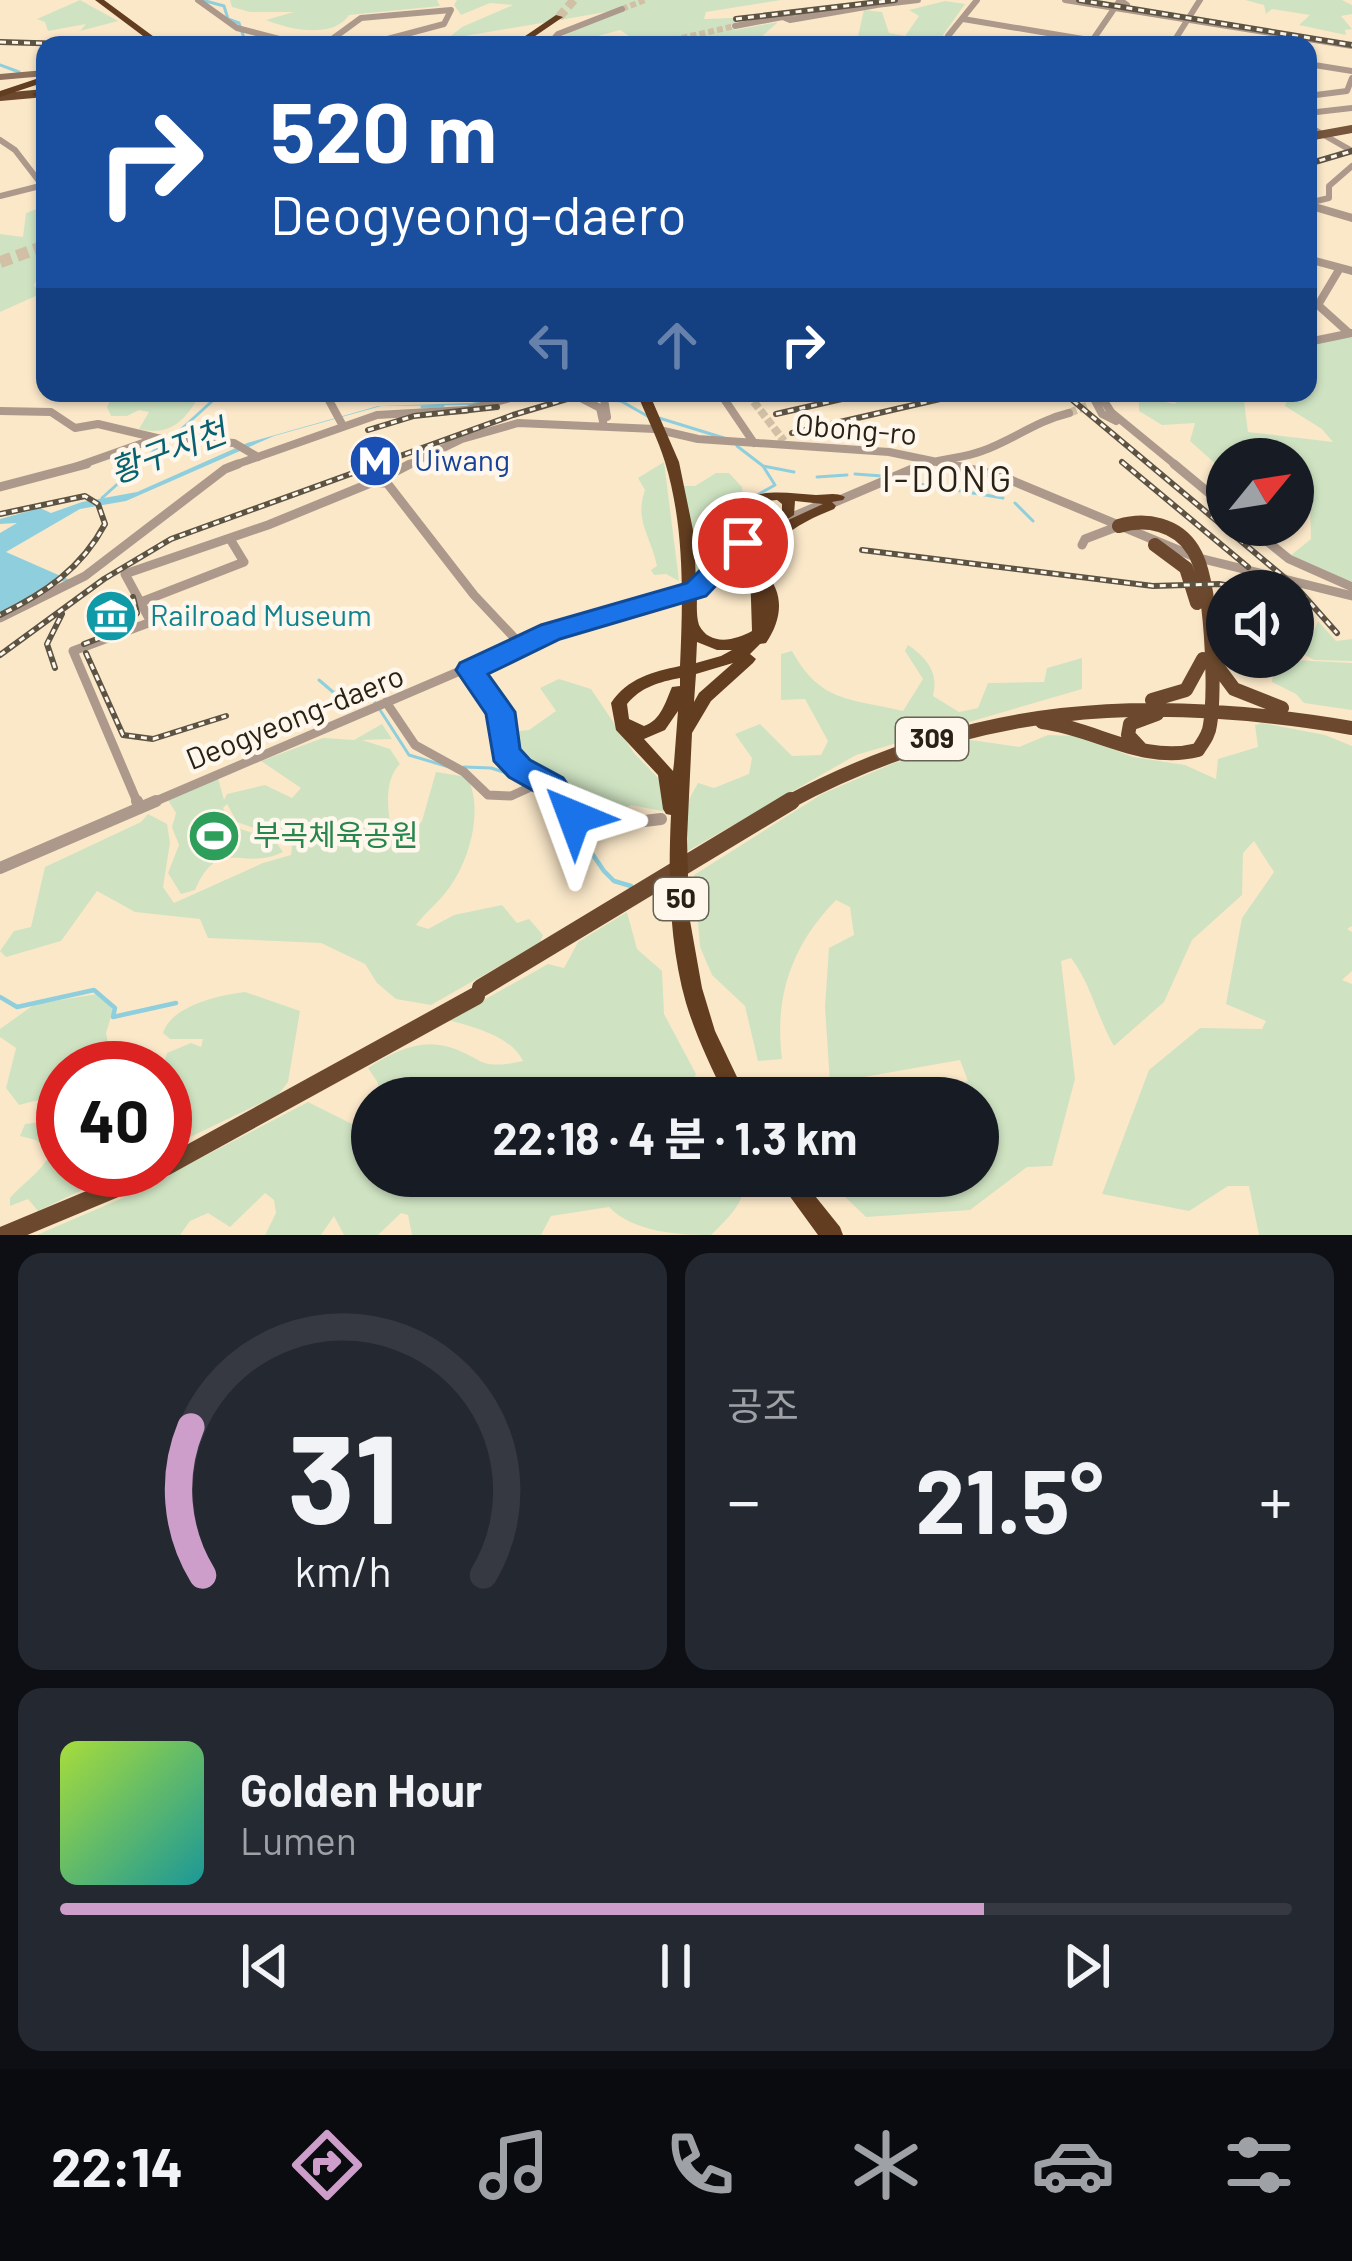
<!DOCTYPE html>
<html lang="ko">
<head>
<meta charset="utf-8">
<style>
	body { margin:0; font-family:Barlow,"Noto Sans KR",sans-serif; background:#242831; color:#f1f3f6; height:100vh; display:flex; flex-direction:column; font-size:45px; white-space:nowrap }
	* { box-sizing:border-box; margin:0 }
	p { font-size:39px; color:#9ea1a6 }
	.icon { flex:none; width:66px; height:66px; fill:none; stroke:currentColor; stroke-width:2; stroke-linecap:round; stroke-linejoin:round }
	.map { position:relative; height:1235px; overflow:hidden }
	.panel { display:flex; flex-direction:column; gap:18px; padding:18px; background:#0d0f14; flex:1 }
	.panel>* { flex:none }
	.banner { position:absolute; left:36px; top:36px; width:1281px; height:366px; border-radius:24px; box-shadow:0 3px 9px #0004; background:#1a4fa0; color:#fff; overflow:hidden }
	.needle { width:78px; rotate:60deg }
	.tools { position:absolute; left:1206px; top:438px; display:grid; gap:24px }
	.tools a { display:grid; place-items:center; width:108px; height:108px; border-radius:50%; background:#171b24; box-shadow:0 3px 9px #0004; font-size:60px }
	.speed { position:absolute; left:36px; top:1041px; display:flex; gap:24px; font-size:60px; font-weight:700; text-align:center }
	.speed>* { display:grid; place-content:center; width:156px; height:156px; border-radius:50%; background:#171b24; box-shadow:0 3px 9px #0004; line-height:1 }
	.speed .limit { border:18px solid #d22; background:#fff; color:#111 }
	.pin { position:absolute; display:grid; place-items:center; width:102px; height:102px; color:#fff; margin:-51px; border:6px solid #fff; border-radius:50%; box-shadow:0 3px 12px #0007 }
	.me { position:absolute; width:132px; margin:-66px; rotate:316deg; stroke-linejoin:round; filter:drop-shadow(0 0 9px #0008) }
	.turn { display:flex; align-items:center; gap:42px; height:252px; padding:0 36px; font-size:54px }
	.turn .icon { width:156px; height:156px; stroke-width:2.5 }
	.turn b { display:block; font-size:84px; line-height:102px }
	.lanes { display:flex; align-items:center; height:114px; padding:0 36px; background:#0003; justify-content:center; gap:60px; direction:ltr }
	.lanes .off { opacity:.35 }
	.big { font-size:90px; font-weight:700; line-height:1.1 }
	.panel .tile { flex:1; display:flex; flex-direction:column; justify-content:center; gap:18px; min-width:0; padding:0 42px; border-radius:24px; background:#242831 }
	.panel .dial { align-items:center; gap:0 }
	.dial svg { height:312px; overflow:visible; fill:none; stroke:#363941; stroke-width:7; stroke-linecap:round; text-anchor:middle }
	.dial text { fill:#f1f3f6; stroke:none }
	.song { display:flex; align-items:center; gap:36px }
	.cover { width:144px; height:144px; border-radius:18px; background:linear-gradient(135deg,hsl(80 70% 55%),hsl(180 70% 35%)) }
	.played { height:12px; border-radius:6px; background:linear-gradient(90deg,#ce9eca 75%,#363941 75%) }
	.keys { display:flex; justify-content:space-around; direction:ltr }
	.heat { display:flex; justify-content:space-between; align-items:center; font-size:66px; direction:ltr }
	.panel .tiles { flex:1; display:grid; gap:18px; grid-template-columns:1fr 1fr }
	.tile:last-child { grid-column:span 2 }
	.trip { position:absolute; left:351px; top:1077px; width:648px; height:120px; border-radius:60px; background:#171b24; box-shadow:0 3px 9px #0004; font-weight:700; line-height:120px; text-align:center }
	.dock { display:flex; height:192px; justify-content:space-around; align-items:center; background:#090b0e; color:#9ea1a6 }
	.dock .icon { width:84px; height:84px }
	.dock .current { color:#ce9eca }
	.dock b { font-size:54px; color:#f1f3f6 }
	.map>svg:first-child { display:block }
	.green { fill:#cfe3c2 }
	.water { fill:#8fcfdd }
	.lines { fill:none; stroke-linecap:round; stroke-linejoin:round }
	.stream-far1 { stroke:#8fcfdd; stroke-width:3 }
	.stream { stroke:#8fcfdd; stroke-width:4.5 }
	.tertiary-tunnel-far1 { stroke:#d1c0a5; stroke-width:6; stroke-dasharray:6 3; stroke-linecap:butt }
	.tertiary-tunnel { stroke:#d1c0a5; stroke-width:8; stroke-dasharray:8 3; stroke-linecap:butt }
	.motorway-tunnel-far1 { stroke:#d1c0a5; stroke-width:9; stroke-dasharray:9 4.5; stroke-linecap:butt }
	.motorway-tunnel { stroke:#d1c0a5; stroke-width:12; stroke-dasharray:12 6; stroke-linecap:butt }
	.tertiary-far3 { stroke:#ac998b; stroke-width:6 }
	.tertiary-far2 { stroke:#ac998b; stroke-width:8 }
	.tertiary-far1 { stroke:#ac998b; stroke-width:9 }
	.tertiary { stroke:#ac998b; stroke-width:12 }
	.secondary { stroke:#8d715d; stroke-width:6 }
	.primary { stroke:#76553d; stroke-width:8 }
	.trunk-far2 { stroke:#6c492e; stroke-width:8 }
	.trunk-far1 { stroke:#6c492e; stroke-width:14 }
	.trunk { stroke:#6c492e; stroke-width:18 }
	.motorway { fill:#623d20; fill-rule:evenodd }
	.rail-casing { stroke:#5d5343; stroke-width:6 }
	.rail { stroke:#fff7eb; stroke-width:3; stroke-dasharray:6; stroke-linecap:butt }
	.route { fill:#1a73e8; stroke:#114b97; stroke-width:3 }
	.labels { text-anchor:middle; stroke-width:9; stroke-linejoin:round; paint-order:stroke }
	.shield { fill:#fff7eb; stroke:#686155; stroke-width:3 }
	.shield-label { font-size:27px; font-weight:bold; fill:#282115 }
	.street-label { font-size:30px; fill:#282115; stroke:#fff7eb }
	.transit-label { font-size:30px; fill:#164399; stroke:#fff7eb; text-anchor:start }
	.culture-label { font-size:30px; fill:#0d838f; stroke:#fff7eb; text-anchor:start }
	.leisure-label { font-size:30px; fill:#27864d; stroke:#fff7eb; text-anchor:start }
	.water-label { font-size:33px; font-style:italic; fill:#066170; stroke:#fff7eb }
	.quarter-label { font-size:36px; letter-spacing:3px; fill:#282115; stroke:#fff7eb }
</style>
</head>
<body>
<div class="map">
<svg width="1352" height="1235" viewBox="0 0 1352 1235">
	<rect width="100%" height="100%" fill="#fbe8c9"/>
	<!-- green -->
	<path class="green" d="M80 0 118 21 80 31 86 24 48 31 45 22 37 19Z
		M230 0H437L440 6 349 15C333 39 290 30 266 20L294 12H250L232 7Z
		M457 0H781L706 12 704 19 733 18 737 23 730 26 735 30 778 22 760 38 733 40 743 45H668L678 42 603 45 608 38H632L620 30 576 42 557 39 612 11 447 39 462 27 513 5 490 3 461 15 454 5Z
		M1245 0H1342L1352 5V14L1341 16 1352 29 1345 30 1346 35 1299 25 1310 15 1272 9 1266 14 1264 5Z
		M945 1 965 4 943 35 945 45H856L864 10 882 12 889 33 905 36 919 16 909 10Z
		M45 206V253L38 258 43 267 34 285 40 294 0 312V234L23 237 26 213Z
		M1352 334V583L1290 556 1311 539 1310 499 1293 494V459H1227V474L1190 441 1195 423 1162 425 1139 411V397L1175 404 1181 393H1243L1248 432 1333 442 1322 429 1285 406 1289 393H1308V344Z
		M114 393H201C186 419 172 437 139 429L149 412 139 410 127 416H111L107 407Z
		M664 462 679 581 666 574 654 575 651 570 657 566C651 536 634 521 645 490L638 478Z
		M716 473H729L742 487 746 523 742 530 740 515 718 525 705 543 727 551 693 586 683 486H695Z
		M1318 621 1336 641 1352 639V661L1314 660 1296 650 1293 630 1314 632Z
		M908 645C927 658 939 673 933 696L959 712 978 708 988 683 1044 682 1047 668 1082 658V689L856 755 686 852 688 801 698 783 714 788 749 774 752 758 735 734 760 724 792 756 821 755 828 741 805 699 781 700V654L792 651C821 703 849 698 903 711L923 679 905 651Z
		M1235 657 1352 663V710L1304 703 1296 694 1272 682 1273 674 1250 659 1246 665Z
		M559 679 591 689 634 753 665 785 667 812 631 805 598 822 585 815 551 775 521 759 509 744 508 732 529 730 556 711 540 688Z
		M1262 723 1325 735 1352 746V926L1347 929 1352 932V971L1342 980 1352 984V1235H1259L1249 1186H1228L1189 1211 1102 1194 1149 1070 1200 1028 1262 1029 1266 1021 1226 1004 1242 918 1274 872 1254 841 1243 853 1242 895 1192 940 1164 1002 1114 1046C1097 1017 1091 984 1071 958L1061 961 1075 1079 1052 1166 1027 1167 970 1210 866 1217 841 1193 845 1176H978V1098H908L968 1081 960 1060 830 1083 825 1007 829 948 854 935 850 907 836 900C792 945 774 996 782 1059L758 1061 745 1006 712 975 700 947 694 875 822 794 894 763 971 740 1019 747 1048 735 1078 736 1133 757 1185 765 1216 779 1218 759 1258 747 1255 725Z
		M382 724 392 739 362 740 390 749 400 764C379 785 391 827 396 854L422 821 436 772 467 777C484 808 470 860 449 888 440 901 426 912 416 925L428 929 454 915 502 905 517 923 529 919 543 935 540 943 431 1005 396 999 377 983 365 964 321 943 208 938 200 919 135 912 97 891 61 941 6 957 0 951 14 931 31 927 45 867 141 822 148 814 167 824 170 843 163 887 174 903 263 863 291 855 292 847 285 839 237 822 227 804 223 808 232 826 275 841 283 852C242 872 219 835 195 890L181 894 168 873 179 845 172 827 176 813 168 800 218 778 224 800 227 794 265 785 292 798 301 788 261 761 323 738 354 740Z
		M627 912 637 949 662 971 664 1014 696 1074 684 1098H379L378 1083 368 1068C392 1052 420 1038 449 1047 485 1058 476 1071 523 1061 511 1036 474 1027 448 1020L548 964 564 968 578 942Z
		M245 992 300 1011 288 1082 278 1095 165 1149 162 1068 167 1053 191 1043 201 1047 203 1039H170L163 1033C171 1006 219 995 245 992Z
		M98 994 113 1010 106 1033 113 1068H63V1094L19 1105 6 1088 16 1048 0 1037V1029L35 1004Z
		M308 1102 360 1128 372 1125V1176H747C743 1205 731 1215 711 1235 677 1235 633 1232 609 1207L551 1216 541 1235H412L408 1215 401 1213 378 1235H344L334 1216 321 1235H265L276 1213 274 1200 265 1193 230 1227 208 1213 190 1221 180 1235H37L134 1193Z
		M40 1122 63 1131V1170H124L38 1211 28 1199 10 1206V1198C25 1181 41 1173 51 1152L36 1140 20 1136 25 1124Z"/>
	<!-- water -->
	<path class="water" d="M514 393 471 405 381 406 274 436 126 501 80 509 6 552 79 584 55 580 37 595 0 612V533L17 523 0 524V519L40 508 51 513 82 502 137 492 247 443 378 406 471 403Z"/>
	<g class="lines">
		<!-- stream-far1 -->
		<path class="stream-far1" d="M202 0 224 6 228 19 239 23 244 38 277 42
			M0 65 19 72
			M37 86H45
			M586 397 621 401 649 417
			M422 407 443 406
			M659 418 724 438
			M174 436 221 393
			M737 446 763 466 794 472
			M855 474 882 476
			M817 477 847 475
			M913 483 1003 498
			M102 498 166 440
			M1015 503 1033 521
			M749 515 752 498 775 485 763 466
			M319 680 333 692 371 696 409 755 449 767
			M464 767 491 768 525 779
			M553 797 558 804"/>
		<!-- stream -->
		<path class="stream" d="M556 801 604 871 614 881 631 886
			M0 997 17 1007 94 990 115 1008 113 1017 176 1003"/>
		<!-- tertiary-tunnel-far1 -->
		<path class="tertiary-tunnel-far1" d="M622 9 645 0
			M673 40 735 26"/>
		<!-- tertiary-tunnel -->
		<path class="tertiary-tunnel" d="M747 393 784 441
			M1069 413 1089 405"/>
		<!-- motorway-tunnel-far1 -->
		<path class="motorway-tunnel-far1" d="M559 17 574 0"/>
		<!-- motorway-tunnel -->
		<path class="motorway-tunnel" d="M0 262 45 246"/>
		<!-- tertiary-far3 -->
		<path class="tertiary-far3" d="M198 0 237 28 302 45
			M1065 0 1352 46
			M876 5 918 0
			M877 5 790 20 785 18 793 13Z
			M963 19 1101 42 1163 45
			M735 26 788 16
			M1092 41 1120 0 1127 5
			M551 42 558 34 622 9
			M324 45 361 18 451 10 444 24 365 45
			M473 45H555
			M652 45 673 40
			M950 45 948 36 977 0
			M1177 45 1176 38 1200 0
			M1308 64 1352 71
			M1308 96 1347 91 1352 78
			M1308 113 1352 108
			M1308 126 1352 151
			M0 140 15 150 45 189
			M0 196 40 186
			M1308 203 1329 198V186L1352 166"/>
		<!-- tertiary-far2 -->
		<path class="tertiary-far2" d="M1308 205 1352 218
			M1308 259 1352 271
			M1340 268 1318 305 1349 333
			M1308 342 1352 333
			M325 393 343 426
			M571 393 600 408 604 426
			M603 393 607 417
			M720 393 754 443
			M1091 393 1102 414 1116 421
			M1099 393 1111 412 1178 467
			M0 411 51 412 75 428 98 424 157 438 234 443 258 457
			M75 467 157 438
			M229 467 377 415 466 410 529 393
			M404 467 462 439 518 423 655 429 698 439 889 452 961 467
			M917 467C939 458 961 459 982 451 1013 440 1036 421 1069 413"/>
		<!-- tertiary-far1 -->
		<path class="tertiary-far1" d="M947 464 1001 476 1195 557 1352 596
			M1174 464 1227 508
			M385 477 410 464
			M382 478 378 483H387L474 595 522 646
			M0 487 87 464
			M835 502 924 464
			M778 523 834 499
			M1247 525 1289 559 1352 587
			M1082 545 1085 539 1119 526
			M712 572 754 537
			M141 602 244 562 230 539
			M0 618 85 576 225 469 238 464
			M470 670 491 700
			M386 702 415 745 464 772 488 795 511 796 544 781
			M493 703C505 720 498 734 505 751 514 774 551 785 566 804
			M138 804 73 651 151 622 125 574 268 525 378 480
			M149 804 551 632 692 592"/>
		<!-- tertiary -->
		<path class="tertiary" d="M137 801 140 808
			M564 801 586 828 661 819
			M0 868 156 801"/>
		<!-- secondary -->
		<path class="secondary" d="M0 77 45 73"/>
		<!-- primary -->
		<path class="primary" d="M1308 137 1352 129"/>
		<!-- trunk-far2 -->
		<path class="trunk-far2" d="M0 97 45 93"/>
		<!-- trunk-far1 -->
		<path class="trunk-far1" d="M1155 545 1186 568 1197 603
			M1211 658 1234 689 1282 708
			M1152 700 1186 690 1203 659
			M1042 722C1097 729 1142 764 1198 750 1203 742 1209 735 1210 725 1216 690 1212 579 1193 550 1177 524 1146 518 1119 526
			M1142 750 1128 735 1130 724 1157 714
			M785 804C972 703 1146 693 1352 728"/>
		<!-- trunk -->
		<path class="trunk" d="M481 988 791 801
			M165 1167 476 996
			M4 1235 160 1170"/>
		<!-- motorway -->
		<path class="motorway" d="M95 0H104L165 45H155Z
			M556 15 563 17 522 45H512Z
			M45 76V82L0 97V91Z
			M45 90V96L37 97 32 94Z
			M637 393H649L679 462 694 535 696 582 732 555H750L748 514 755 495C777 490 795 494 816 495 828 495 835 492 845 497L843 500 832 502 836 506 834 509C815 517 795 525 781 540 774 547 770 557 764 564L765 573C785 593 782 620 766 643L760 644 750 654 756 659 753 663 711 701 692 733 687 839 689 915 702 988 715 1031 747 1098H726C711 1067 696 1036 686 1003 669 943 668 877 671 815L666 814 663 809 658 775 616 730 611 703C628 678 652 672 680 666 683 599 685 528 665 462 658 439 646 416 637 393ZM777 500 782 504V510L762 523 766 501ZM795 501 823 504 784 522 763 543V534L794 515ZM740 563 746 564 750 569 752 631C736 640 710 647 699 625 696 616 697 604 697 595ZM697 642 717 650H732L721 656 696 663ZM733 663 699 693 694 702 696 674ZM680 678V686L672 687C665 703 661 720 644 726L629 719 627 704C641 687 659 682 680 678ZM678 711 674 763 673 771 644 739 665 730Z
			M775 1176H799L840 1227 843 1235H818Z"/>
		<!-- rail casing -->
		<g class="rail-casing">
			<path id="rail" d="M1079 0 1352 45
				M736 19 895 0
				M0 42 102 45
				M571 45 606 39
				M1308 164 1352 151
				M1064 393 1297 588 1337 633
				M776 414 868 393
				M368 430 414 416 497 407
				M792 433 966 393
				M1122 462 1248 567
				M0 514 85 496 98 504 105 524C81 569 45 593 0 615
				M862 550 1153 586 1219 584 1260 591
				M84 644 126 628 137 613 133 597
				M86 653 123 735 153 739 226 716
				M0 655 104 579 171 539 513 415 587 393
				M55 668 47 644 62 614"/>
		</g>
		<!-- rail -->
		<use href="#rail" class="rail"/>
	</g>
	<!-- route -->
	<path class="route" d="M743 534 756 543 706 596 560 639 488 674 515 712 520 749 530 760 563 778 590 817 585 825 574 829 563 825 541 795 509 777 494 761 486 714 456 670 460 663 541 625 687 583 734 537Z"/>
	<!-- icons -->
	<defs>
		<g id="metro-disc" transform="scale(2.7)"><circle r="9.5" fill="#1a4fb4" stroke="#fff7eb"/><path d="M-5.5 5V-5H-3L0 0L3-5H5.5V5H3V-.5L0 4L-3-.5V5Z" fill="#fff"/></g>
		<g id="museum-disc" transform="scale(2.7)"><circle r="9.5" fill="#0f9aa8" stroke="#fff7eb"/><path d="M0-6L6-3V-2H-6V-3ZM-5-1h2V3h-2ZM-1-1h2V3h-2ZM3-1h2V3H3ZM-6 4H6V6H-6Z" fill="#fff"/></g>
		<g id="stadium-disc" transform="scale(2.7)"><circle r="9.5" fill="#2e9e5b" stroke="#fff7eb"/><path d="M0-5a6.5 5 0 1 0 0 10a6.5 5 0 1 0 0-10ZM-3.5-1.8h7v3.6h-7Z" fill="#fff"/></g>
	</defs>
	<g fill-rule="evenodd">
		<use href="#metro-disc" x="375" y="461"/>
		<use href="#museum-disc" x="111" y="616"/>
		<use href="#stadium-disc" x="214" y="836"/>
	</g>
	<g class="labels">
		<!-- shield labels -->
		<g class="shield">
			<rect x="896" y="718" width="72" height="42" rx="9"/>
			<rect x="654" y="878" width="54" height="42" rx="9"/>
		</g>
		<g class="shield-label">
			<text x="932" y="748">309</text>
			<text x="681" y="908">50</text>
		</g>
		<!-- street labels -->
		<g class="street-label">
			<text transform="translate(856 430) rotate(5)" y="10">Obong-ro</text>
			<text transform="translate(295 718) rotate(-22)" y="10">Deogyeong-daero</text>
		</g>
		<!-- transit labels -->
		<g class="transit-label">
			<text x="414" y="471">Uiwang</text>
		</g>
		<!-- culture labels -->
		<g class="culture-label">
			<text x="150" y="626">Railroad Museum</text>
		</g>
		<!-- leisure labels -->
		<g class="leisure-label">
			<text x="253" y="846">부곡체육공원</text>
		</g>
		<!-- water labels -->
		<g class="water-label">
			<text transform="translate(168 451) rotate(-21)" y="12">황구지천</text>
		</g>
		<!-- quarter labels -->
		<g class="quarter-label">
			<text x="948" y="492">I-DONG</text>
		</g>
	</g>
</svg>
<div class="tools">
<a><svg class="needle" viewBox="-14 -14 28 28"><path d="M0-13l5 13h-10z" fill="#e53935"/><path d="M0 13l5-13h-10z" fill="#9ea1a6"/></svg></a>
<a><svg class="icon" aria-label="sound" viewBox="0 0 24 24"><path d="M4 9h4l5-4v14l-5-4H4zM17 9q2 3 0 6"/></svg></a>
</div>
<div class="speed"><div class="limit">40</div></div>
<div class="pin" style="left:743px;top:543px;background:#d93025"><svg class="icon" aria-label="arrive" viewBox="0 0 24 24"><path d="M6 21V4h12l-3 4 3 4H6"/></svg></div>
<svg class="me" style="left:574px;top:817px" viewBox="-20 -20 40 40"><path d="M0-17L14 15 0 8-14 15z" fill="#1a73e8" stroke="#fff" stroke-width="4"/></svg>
<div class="trip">22:18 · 4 분 · 1.3 km</div>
<div class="banner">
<div class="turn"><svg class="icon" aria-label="right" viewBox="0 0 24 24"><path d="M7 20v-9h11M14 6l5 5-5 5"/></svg><div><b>520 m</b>Deogyeong-daero</div></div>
<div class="lanes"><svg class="icon off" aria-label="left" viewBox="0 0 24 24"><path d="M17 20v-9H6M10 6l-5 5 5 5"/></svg><svg class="icon off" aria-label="ahead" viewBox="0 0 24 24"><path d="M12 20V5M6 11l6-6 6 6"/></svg><svg class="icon" aria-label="right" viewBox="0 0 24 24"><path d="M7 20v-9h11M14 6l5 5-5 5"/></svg></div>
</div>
</div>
<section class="panel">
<div class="tiles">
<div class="tile dial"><svg viewBox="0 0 100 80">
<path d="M14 69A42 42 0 1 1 86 69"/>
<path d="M14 69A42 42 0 0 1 11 31" stroke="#ce9eca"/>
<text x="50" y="56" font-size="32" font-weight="700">31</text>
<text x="50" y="72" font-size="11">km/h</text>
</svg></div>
<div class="tile"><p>공조</p>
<div class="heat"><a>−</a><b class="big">21.5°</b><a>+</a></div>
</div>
<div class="tile">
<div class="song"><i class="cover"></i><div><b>Golden Hour</b><p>Lumen</p></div></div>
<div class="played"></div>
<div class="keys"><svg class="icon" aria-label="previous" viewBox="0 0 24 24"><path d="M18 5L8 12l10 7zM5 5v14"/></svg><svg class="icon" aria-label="pause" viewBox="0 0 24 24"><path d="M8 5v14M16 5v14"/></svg><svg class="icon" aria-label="next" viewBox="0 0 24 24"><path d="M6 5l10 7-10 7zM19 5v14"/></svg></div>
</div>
</div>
</section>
<nav class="dock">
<b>22:14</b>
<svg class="icon current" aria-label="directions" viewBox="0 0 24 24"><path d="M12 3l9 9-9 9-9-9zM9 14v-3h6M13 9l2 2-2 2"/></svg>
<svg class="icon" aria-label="music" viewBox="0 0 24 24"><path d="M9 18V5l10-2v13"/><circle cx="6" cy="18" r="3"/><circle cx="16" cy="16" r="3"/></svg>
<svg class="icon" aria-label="phone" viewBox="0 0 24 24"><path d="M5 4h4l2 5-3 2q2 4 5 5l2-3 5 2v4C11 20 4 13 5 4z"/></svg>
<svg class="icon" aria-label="climate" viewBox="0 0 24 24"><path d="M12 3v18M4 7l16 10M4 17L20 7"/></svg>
<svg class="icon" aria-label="car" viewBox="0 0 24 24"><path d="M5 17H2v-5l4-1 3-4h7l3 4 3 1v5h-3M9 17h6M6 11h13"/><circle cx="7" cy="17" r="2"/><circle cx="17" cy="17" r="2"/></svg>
<svg class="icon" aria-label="filters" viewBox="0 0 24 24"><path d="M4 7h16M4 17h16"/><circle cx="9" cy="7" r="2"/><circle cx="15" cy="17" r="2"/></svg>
</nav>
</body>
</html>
